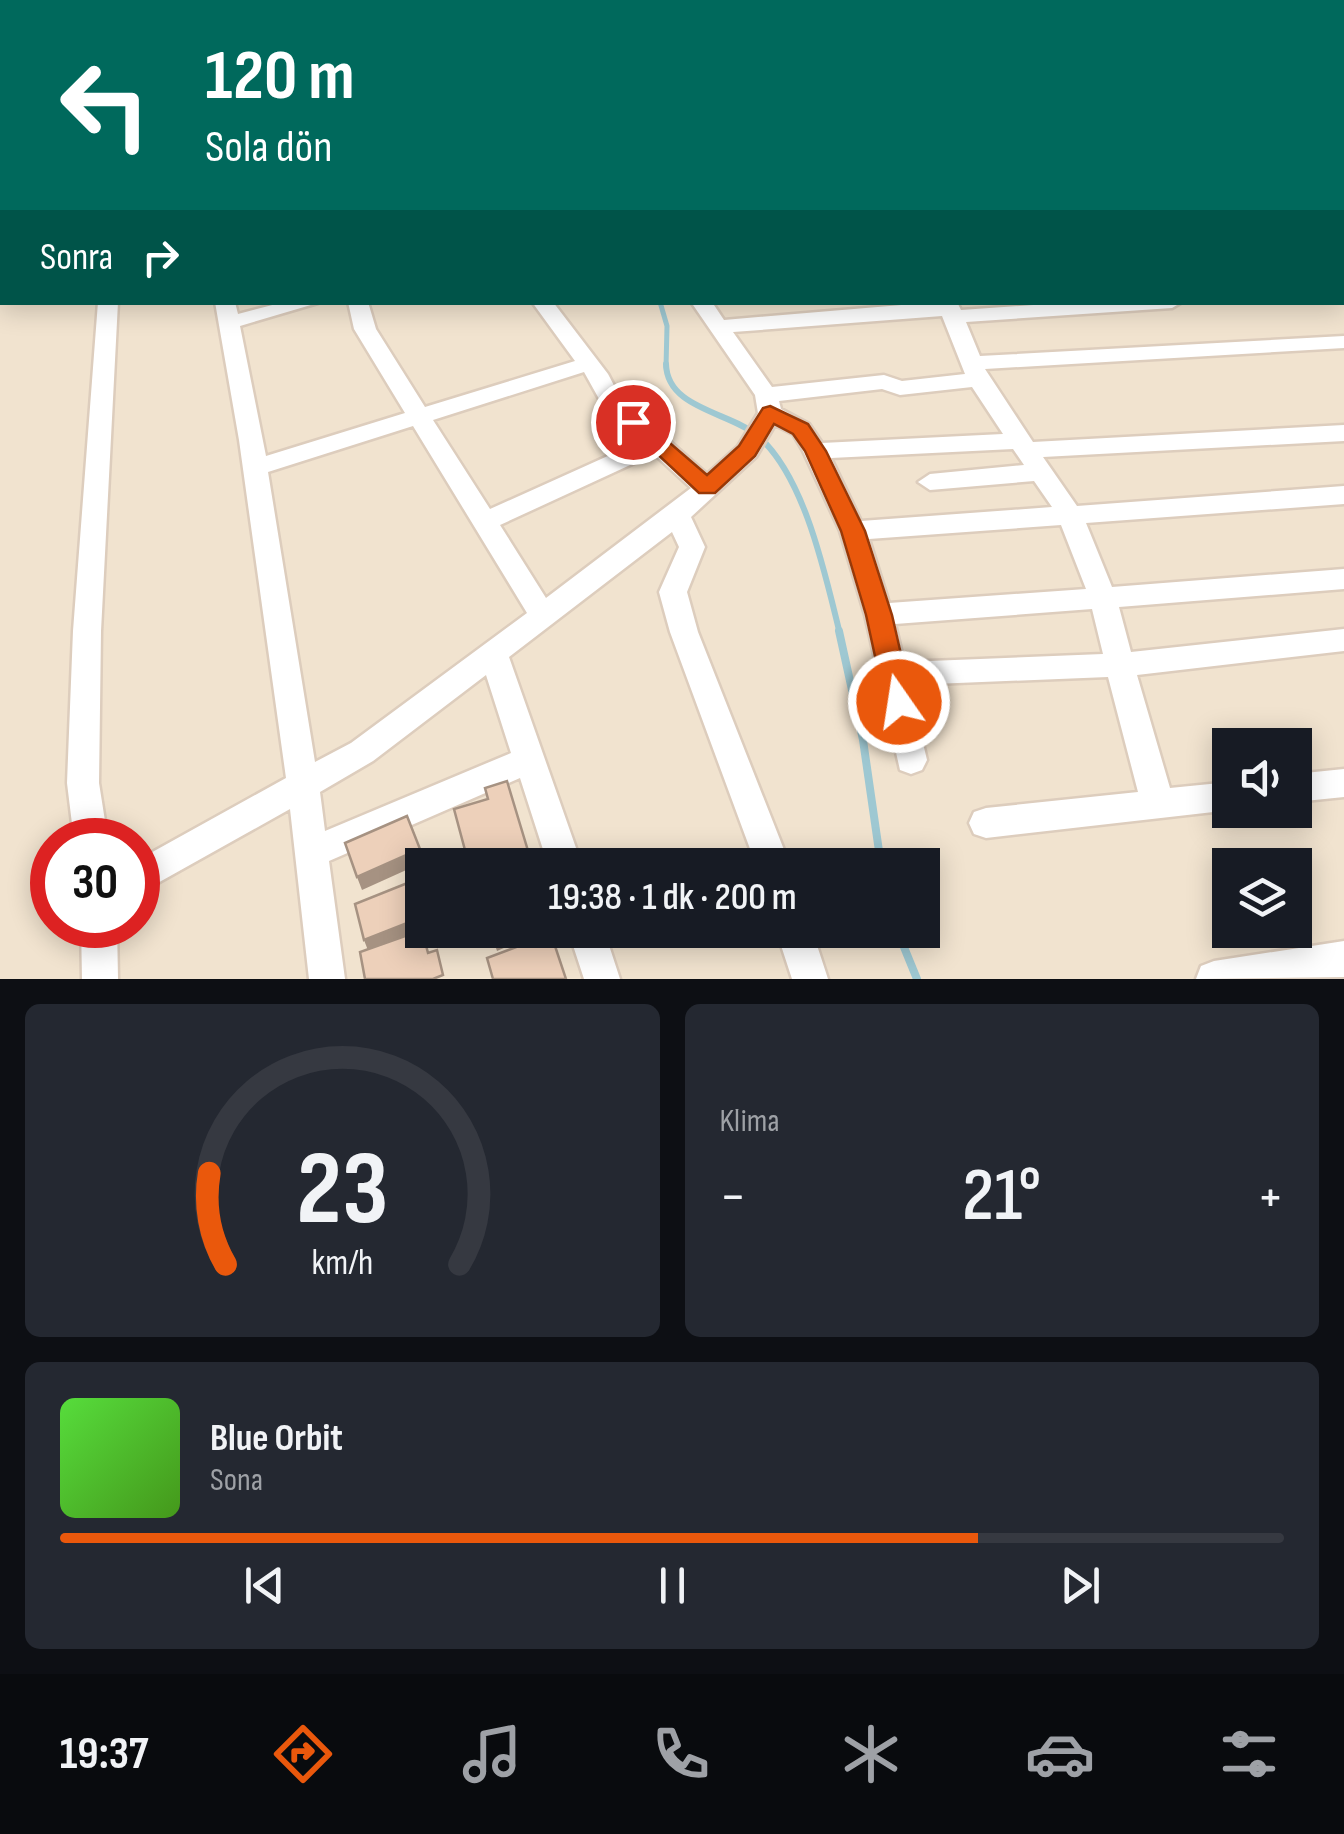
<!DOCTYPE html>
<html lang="tr">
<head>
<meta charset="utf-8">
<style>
	body { margin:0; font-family:"Sofia Sans Condensed",sans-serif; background:#242831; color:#f1f3f6; height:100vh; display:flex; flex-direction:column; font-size:38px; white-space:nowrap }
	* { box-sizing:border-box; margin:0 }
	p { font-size:32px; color:#9ea1a6 }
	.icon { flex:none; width:55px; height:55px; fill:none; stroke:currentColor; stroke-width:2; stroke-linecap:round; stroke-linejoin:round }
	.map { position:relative; height:979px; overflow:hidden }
	.drawer { display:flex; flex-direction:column; gap:25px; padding:25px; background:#0d0f14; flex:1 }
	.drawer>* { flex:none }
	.top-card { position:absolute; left:0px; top:0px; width:1345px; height:305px; box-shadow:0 5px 25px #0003; background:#00695c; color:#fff; overflow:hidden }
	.buttons { position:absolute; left:1212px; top:728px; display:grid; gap:20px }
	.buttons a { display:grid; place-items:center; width:100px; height:100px; border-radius:0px; background:#171b24; box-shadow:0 5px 25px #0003; font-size:50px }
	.speed { position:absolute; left:30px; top:818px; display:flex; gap:20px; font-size:50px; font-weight:700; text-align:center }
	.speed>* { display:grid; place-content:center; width:130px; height:130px; border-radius:50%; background:#171b24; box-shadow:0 5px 25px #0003; line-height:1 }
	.speed .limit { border:15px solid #d22; background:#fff; color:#111 }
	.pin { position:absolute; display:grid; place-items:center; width:85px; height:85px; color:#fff; margin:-42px; border:5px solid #fff; border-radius:50%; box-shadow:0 2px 10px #0007 }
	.me { position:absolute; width:110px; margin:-55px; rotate:347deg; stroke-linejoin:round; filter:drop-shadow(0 0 8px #0008) }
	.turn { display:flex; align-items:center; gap:35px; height:210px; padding:0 40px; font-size:45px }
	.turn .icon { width:130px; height:130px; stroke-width:2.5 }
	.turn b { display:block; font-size:70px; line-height:85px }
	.then { display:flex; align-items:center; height:95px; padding:0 40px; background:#0003; gap:20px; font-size:38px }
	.big { font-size:75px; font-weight:600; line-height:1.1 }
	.drawer .tile { flex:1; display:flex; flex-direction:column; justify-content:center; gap:15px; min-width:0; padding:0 35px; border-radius:15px; background:#242831 }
	.drawer .dial { align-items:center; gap:0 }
	.dial svg { height:260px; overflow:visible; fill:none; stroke:#363941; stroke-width:7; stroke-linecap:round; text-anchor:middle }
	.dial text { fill:#f1f3f6; stroke:none }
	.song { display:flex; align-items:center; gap:30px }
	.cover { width:120px; height:120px; border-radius:15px; background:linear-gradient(135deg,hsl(110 70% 55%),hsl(100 70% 35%)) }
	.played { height:10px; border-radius:5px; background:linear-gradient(90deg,#ea580c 75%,#363941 75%) }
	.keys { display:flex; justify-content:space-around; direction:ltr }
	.heat { display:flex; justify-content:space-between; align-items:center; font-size:55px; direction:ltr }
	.drawer .tiles { flex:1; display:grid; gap:25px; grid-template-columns:1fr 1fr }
	.tile:last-child { grid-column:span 2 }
	.trip { position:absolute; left:405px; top:848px; width:535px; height:100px; border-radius:0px; background:#171b24; box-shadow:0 5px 25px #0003; font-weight:600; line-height:100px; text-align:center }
	.menu { display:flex; height:160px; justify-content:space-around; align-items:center; background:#090b0e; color:#9ea1a6 }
	.menu .icon { width:70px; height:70px }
	.menu .selected { color:#ea580c }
	.menu b { font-size:45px; color:#f1f3f6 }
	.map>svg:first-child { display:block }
	.residential { fill:#f1e3cf; fill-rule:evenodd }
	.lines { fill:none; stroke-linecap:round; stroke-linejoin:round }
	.stream-far2 { stroke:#9ec8d2; stroke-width:5 }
	.stream-far1 { stroke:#9ec8d2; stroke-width:6 }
	.stream { stroke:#9ec8d2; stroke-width:8 }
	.minor-casing { stroke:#ddcdbd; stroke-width:5 }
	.minor { fill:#fff; fill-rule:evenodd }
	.shaded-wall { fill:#a69282 }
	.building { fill:#edd0ba; stroke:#a69282; stroke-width:2.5 }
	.route { fill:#ea580c; stroke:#983908; stroke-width:2.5 }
</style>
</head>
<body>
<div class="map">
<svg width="1344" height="979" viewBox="0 0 1344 979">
	<rect width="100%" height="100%" fill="#faf1e0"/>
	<!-- residential -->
	<path class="residential" d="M0 0H1344V979H0ZM2 2H1342V302H2ZM1230 745H1295V810H1230ZM52 840H138V925H52ZM422 865H922V930H422ZM1230 865H1295V930H1230Z"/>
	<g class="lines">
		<!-- stream-far2 -->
		<path class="stream-far2" d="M660 302 667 326 666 367"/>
		<!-- stream-far1 -->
		<path class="stream-far1" d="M666 364C667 409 730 412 758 436 805 477 825 574 840 634"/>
		<!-- stream -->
		<path class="stream" d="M839 631 863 740 881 865
			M897 930 917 979"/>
		<!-- minor casing -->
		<g class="minor-casing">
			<path id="minor" d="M280 0H294L295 2H282Z
				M454 0H468L470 2H456Z
				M539 0H553L555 2H541Z
				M626 0H643L645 2H628Z
				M971 0H988L990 2H973Z
				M1108 0H1125L1127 2H1110Z
				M1342 17H1344V25H1342Z
				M0 31H2V39H0Z
				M1344 70V79H1342V70Z
				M1342 105 1344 106V117L1342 116Z
				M0 117H2V127H0Z
				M1342 154H1344V164H1342Z
				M1342 219H1344V231H1342Z
				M2 241V253L0 254V242Z
				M1342 286H1344V298H1342Z
				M98 302H118L101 631 99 783 108 840H74L67 783 73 631Z
				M215 302H235L238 314 284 302H321L240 326 266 456 405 413 354 329 348 302H368L376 329 425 407 575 361 532 302H553L608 374 620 397 707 474 738 446 758 413 755 395 691 302H712L724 320 937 302H957L961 310 1075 302H1182L1172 308 966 322 980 356 1344 336V348L985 369 1033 442 1344 425V441L1043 457 1077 506 1344 486V504L1086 523 1112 587 1344 569V589L1119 607 1131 652 1344 629V651L1137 675 1170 788 1230 782 1231 810 986 838 974 834 969 823 974 812 986 808 1138 792 1108 677 909 685 927 760 922 770 911 774 900 770 865 615 840 531 803 451 793 434 775 425 756 457 691 517 705 547 687 592 698 632 790 865H756L670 632 659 592 679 547 672 532 509 657 582 865H548L520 778 329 861 345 979H309L290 809 138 894V860L286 778 239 440ZM942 316 965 374 902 381 884 375 772 387 733 332ZM584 372 603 406 641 441 490 509 433 420ZM972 387 1003 434 822 443 809 424 781 409 779 401 882 389 900 395ZM413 426 527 613 351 743 315 762 268 472ZM1013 449 1024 465 930 474 918 482 930 490 1034 481 1052 507 861 521 831 458ZM654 454 691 488 546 598 500 525ZM1061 525 1086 589 889 603 869 539ZM1092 609 1103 654 904 662 895 624ZM486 675 511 753 325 831 320 792 373 761Z
				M1344 769V797L1295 802V774Z
				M81 925H117L118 979H82Z
				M568 930H604L620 979H584Z
				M776 930H812L828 979H792Z
				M1344 941V977L1196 979 1201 966 1214 961Z"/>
		</g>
		<!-- minor -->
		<use href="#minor" class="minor"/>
	</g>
	<!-- shaded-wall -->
	<path class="shaded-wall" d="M420 849 424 862 362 890 357 877Z
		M410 882 422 925V930L424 931H423L432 966 369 953 364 940Z
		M513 930H544L497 951 493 939Z"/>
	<!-- building -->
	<path class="building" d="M507 781 532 864 469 865 454 809 488 799 485 788Z
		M407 816 420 849 357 877 345 843Z
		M410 882 420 918 364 940 355 904Z
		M422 930 428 953 437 950 443 975 433 979H365L360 952Z
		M490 930H513L493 939Z
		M551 934 566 979H493L487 958Z"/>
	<!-- route -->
	<path class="route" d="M770 406 808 424 826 451 865 531 892 615 912 702 908 710 899 714 889 710 885 702 866 615 841 531 805 451 793 434 774 424 755 456 715 493H699L623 422 626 418H641L707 475 739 446 763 408Z"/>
</svg>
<div class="buttons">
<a><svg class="icon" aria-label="sound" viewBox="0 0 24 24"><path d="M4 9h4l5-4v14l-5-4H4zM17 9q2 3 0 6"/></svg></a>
<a><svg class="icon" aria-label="layers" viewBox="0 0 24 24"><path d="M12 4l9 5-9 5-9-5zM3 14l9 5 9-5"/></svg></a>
</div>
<div class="speed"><div class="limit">30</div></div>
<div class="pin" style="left:633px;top:422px;background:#d93025"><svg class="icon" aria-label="arrive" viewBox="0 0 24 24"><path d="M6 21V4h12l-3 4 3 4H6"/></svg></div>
<svg class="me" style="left:899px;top:702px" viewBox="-20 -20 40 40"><circle r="17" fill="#ea580c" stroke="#fff" stroke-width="3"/><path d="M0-11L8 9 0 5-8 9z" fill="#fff"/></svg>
<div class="trip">19:38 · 1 dk · 200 m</div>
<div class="top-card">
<div class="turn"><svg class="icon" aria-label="left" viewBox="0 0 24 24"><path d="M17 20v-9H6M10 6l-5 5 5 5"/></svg><div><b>120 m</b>Sola dön</div></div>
<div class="then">Sonra<svg class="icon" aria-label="right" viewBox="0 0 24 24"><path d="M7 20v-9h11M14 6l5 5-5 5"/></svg></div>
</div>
</div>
<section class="drawer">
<div class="tiles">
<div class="tile dial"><svg viewBox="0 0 100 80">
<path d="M14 69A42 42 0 1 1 86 69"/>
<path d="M14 69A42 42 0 0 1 9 41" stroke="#ea580c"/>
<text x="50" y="56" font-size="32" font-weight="700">23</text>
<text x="50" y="72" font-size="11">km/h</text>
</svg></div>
<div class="tile"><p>Klima</p>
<div class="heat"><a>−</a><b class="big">21°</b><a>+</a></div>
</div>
<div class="tile">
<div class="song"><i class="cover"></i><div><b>Blue Orbit</b><p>Sona</p></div></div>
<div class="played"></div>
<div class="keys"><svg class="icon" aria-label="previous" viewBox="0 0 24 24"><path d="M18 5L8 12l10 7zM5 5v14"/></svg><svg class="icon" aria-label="pause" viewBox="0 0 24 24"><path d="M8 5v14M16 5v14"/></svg><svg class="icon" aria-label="next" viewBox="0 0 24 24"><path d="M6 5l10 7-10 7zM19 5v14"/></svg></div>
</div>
</div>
</section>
<nav class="menu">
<b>19:37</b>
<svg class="icon selected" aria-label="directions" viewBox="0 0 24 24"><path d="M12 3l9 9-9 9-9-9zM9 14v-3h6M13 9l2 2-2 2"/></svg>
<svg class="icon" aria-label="music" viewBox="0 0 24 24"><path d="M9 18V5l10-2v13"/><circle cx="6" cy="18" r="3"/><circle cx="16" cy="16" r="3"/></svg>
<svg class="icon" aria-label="phone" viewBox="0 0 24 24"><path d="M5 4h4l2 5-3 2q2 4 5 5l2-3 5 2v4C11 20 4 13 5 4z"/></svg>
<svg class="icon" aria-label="climate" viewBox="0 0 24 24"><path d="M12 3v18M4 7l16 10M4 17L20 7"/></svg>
<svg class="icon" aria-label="car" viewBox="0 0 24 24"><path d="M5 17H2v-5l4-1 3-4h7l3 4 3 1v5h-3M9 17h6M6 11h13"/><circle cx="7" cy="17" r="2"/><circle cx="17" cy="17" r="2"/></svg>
<svg class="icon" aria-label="filters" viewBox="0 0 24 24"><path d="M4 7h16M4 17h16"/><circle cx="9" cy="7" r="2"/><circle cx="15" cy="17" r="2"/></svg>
</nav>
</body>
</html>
